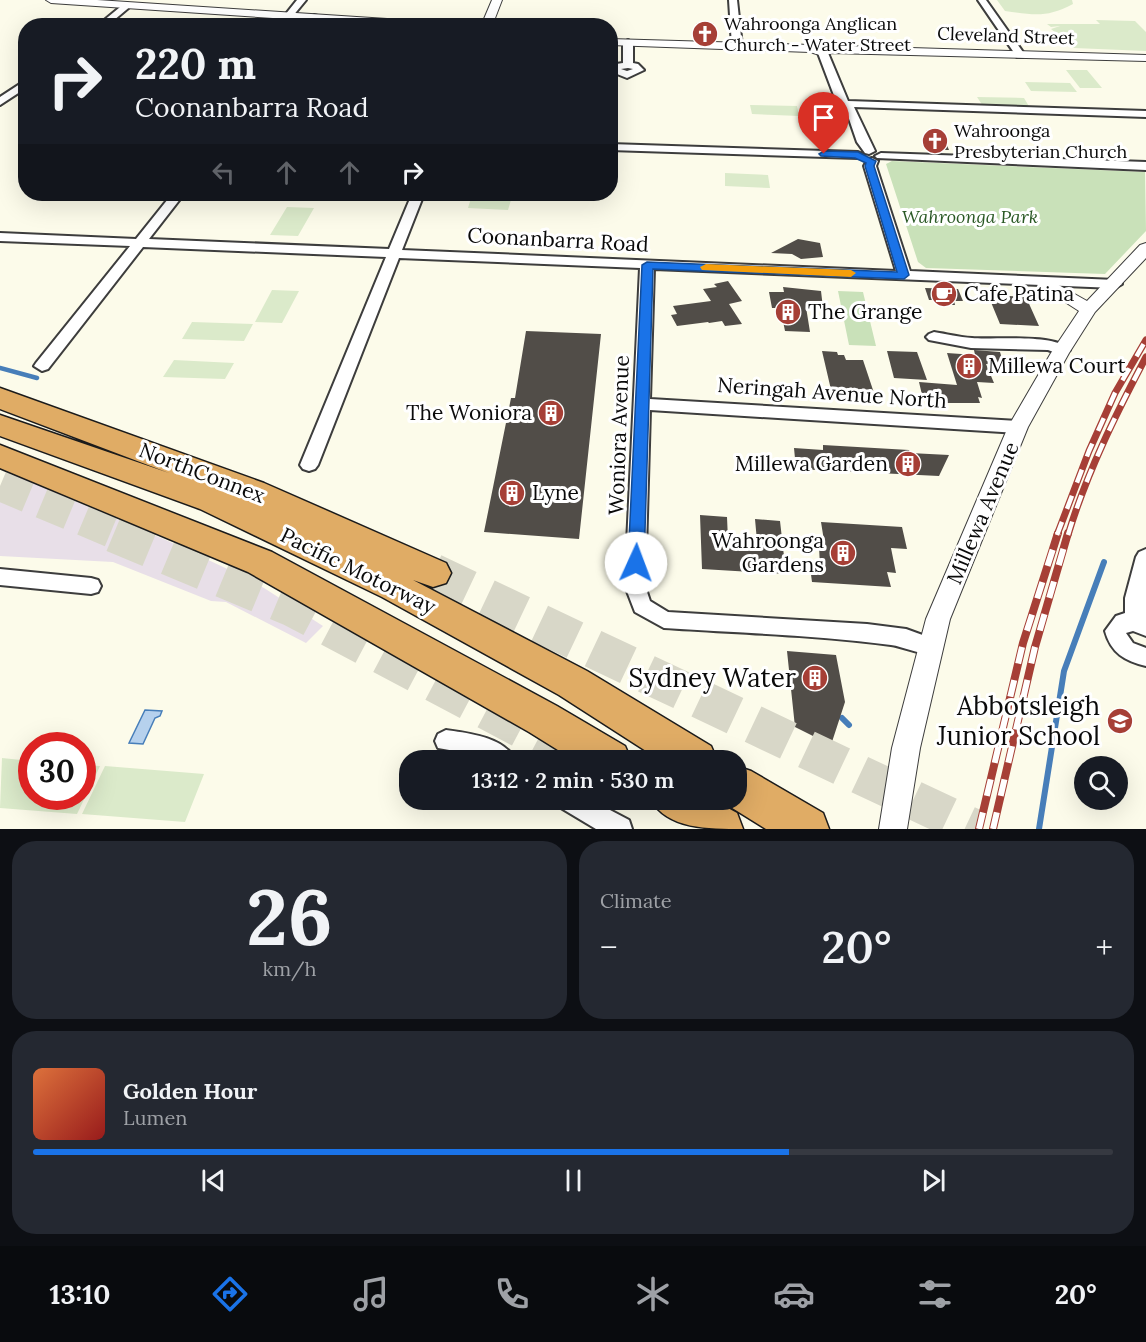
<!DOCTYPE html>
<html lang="en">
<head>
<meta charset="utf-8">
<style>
	body { margin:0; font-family:Lora,serif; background:#242831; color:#f1f3f6; height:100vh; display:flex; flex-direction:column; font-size:22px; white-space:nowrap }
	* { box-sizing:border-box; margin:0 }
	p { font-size:20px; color:#9ea1a6 }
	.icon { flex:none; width:33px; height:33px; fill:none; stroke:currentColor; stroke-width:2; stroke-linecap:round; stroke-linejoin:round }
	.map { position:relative; height:829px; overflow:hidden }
	.panel { display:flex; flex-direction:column; gap:12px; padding:12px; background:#0d0f14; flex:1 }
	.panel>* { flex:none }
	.banner { position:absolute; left:18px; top:18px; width:600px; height:183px; border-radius:24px; box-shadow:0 6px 24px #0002; background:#171b24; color:#f1f3f6; overflow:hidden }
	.buttons { position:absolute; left:1074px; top:756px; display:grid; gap:12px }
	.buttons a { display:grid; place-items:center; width:54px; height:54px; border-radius:50%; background:#171b24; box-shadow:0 6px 24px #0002; font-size:30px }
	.speed { position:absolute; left:18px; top:732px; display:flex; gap:12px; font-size:30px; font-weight:700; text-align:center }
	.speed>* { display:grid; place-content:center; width:78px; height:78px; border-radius:50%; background:#171b24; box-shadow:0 6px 24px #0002; line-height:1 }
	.speed .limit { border:9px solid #d22; background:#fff; color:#111 }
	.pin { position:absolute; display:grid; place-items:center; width:51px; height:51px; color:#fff; margin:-62px -26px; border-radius:50% 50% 50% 0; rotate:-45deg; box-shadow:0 0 6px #0007 }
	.pin .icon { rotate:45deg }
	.me { position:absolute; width:66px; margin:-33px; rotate:2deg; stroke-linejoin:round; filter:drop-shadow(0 0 4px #0008) }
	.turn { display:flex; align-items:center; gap:21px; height:126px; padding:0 18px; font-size:27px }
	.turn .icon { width:78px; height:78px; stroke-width:2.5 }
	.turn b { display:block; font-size:42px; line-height:51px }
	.lanes { display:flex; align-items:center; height:57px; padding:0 18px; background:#0003; justify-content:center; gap:30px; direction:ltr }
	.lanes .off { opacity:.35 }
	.big { font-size:45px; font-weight:600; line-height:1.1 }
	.panel .widget { flex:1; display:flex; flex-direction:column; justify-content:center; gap:9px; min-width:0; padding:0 21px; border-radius:24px; background:#242831 }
	.panel .dial { align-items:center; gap:0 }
	.dial b { font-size:78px; line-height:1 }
	.song { display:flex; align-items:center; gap:18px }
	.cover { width:72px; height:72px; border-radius:9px; background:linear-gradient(135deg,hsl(20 70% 55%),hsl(0 70% 35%)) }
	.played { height:6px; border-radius:3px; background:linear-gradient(90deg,#1a73e8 70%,#363941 70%) }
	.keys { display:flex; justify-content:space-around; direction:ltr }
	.heat { display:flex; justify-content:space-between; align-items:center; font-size:33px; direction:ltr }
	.panel .tiles { flex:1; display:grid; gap:12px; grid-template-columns:1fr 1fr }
	.widget:last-child { grid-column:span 2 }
	.trip { position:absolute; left:399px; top:750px; width:348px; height:60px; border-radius:24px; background:#171b24; box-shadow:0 6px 24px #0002; font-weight:600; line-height:60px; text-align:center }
	.tab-bar { display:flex; height:96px; justify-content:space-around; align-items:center; background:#090b0e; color:#9ea1a6 }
	.tab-bar .icon { width:42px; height:42px }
	.tab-bar .current { color:#1a73e8 }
	.tab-bar b { font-size:27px; color:#f1f3f6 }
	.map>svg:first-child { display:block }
	.industrial { fill:#e8dfe8 }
	.green { fill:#c9e1b9 }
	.pitch { fill:#dbeaca }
	.water { fill:#b6d1ed; stroke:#477eb9; stroke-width:1.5 }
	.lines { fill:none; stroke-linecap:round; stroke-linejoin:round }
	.stream-far1 { stroke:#477eb9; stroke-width:4.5 }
	.stream { stroke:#477eb9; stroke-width:6 }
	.building { fill:#514d48 }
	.motorway-tunnel-far1 { stroke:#d8d7c8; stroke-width:30; stroke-dasharray:30 15; stroke-linecap:butt }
	.motorway-tunnel { stroke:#d8d7c8; stroke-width:39; stroke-dasharray:39 20; stroke-linecap:butt }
	.minor-casing { stroke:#3d3d3d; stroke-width:4 }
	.tertiary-casing { stroke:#3d3d3d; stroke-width:2 }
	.motorway-casing { stroke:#1b1b1b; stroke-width:3 }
	.minor { fill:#fff; fill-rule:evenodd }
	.tertiary { fill:#fff; fill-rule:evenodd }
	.motorway { fill:#e0ac65; fill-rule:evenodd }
	.rail-far1-casing { stroke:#a63f36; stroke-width:7 }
	.rail-casing { stroke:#a63f36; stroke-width:8 }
	.rail-far1 { stroke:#fff; stroke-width:4.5; stroke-dasharray:14; stroke-linecap:butt }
	.rail { stroke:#fff; stroke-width:6; stroke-dasharray:17; stroke-linecap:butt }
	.route { fill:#1a73e8; stroke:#114b97; stroke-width:1.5 }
	.slow { fill:#f59e0b }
	.labels { text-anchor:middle; stroke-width:6; stroke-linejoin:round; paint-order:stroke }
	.far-poi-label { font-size:18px; fill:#0a0a0a; stroke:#fff; text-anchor:start }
	.far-street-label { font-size:18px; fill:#0a0a0a; stroke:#fff }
	.far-park-label { font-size:18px; font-style:italic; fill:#295824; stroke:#fff }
	.street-label { font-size:21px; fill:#0a0a0a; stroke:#fff }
	.poi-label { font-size:21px; fill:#0a0a0a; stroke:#fff; text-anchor:start }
	.near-poi-label { font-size:26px; fill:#0a0a0a; stroke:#fff; text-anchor:end }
</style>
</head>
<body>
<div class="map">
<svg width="1146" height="829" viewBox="0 0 1146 829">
	<rect width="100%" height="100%" fill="#fcfbea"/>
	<!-- industrial -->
	<path class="industrial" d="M14 475 168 541 238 574 264 588 323 626 306 643 226 602 211 601 113 562 0 556V487Z"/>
	<!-- green -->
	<path class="green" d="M892 161 1145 172 1146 231 1105 274 926 268 918 262 886 164Z
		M838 291 863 292 876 346 849 345Z"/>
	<!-- pitch -->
	<path class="pitch" d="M997 0H1072L1073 4C1046 18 1035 15 1005 11Z
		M1096 20 1135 21 1146 32V51L1074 48 1051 29 1060 26 1051 27 1047 24H1100Z
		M1066 70H1087L1102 88H1080Z
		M1025 82 1070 83 1077 92 1031 91Z
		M977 97 1024 98 1030 108 983 106Z
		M750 105 797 106 799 116 752 114Z
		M725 173 768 175 770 188 725 186Z
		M471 198 511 200 508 210 468 208Z
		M287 207 314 208 298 236 270 235Z
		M272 290 299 291 282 323 255 322Z
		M192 322 253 324 244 341 182 339Z
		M174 360 234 363 225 379 163 377Z
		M2 758 31 761 32 796H82L83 765 100 766 77 814 0 808Z
		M105 766 204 774 185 822 82 814Z"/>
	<!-- water -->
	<path class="water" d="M145 710 162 711 160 716 155 718 143 744 129 743Z"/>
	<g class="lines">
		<!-- stream-far1 -->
		<path class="stream-far1" d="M0 368 37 378"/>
		<!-- stream -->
		<path class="stream" d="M842 718 849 725
			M1039 829 1064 671 1104 562"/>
	</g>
	<!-- building -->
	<path class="building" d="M926 133 942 134 949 150H933Z
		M798 239 820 243 823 257 801 259 792 254 771 253Z
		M728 281 742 301 729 304 742 324 725 326 722 321 709 323 708 322 677 326 671 315 677 314 673 306 711 301 703 289 717 287 714 284Z
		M783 287 821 291 823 308 806 307 810 332 785 331 782 316 777 315 776 308H772L769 292H784Z
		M925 288 958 289 963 301H954L955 305H940L938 300H929Z
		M988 295 1026 297 1039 326 1000 324Z
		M526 331 601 334 579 539 484 532 511 398H515Z
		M974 350 1000 352 1004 365 986 364 994 383 977 382 982 398 978 397 980 403H940L939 400 923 399 919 382 957 385 947 353 975 355Z
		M822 351 837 352 838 355H844L846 360H863L875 396 832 394Z
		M887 351 917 352 927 380 894 378Z
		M823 445 909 450 910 453 949 455 939 476 796 469 794 448 823 450Z
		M700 515 727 517 728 540 757 541 755 519 780 521 786 574 702 569Z
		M821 522 902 527 907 549 891 548 896 573 887 572 891 587 812 582 810 567H820L819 546 825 547Z
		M787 651 836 655 845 702 831 745 795 727Z"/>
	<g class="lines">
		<!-- motorway-tunnel-far1 -->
		<path class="motorway-tunnel-far1" d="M0 486 117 535"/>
		<!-- motorway-tunnel -->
		<path class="motorway-tunnel" d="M114 533 292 607 581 760
			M433 573 975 829"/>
		<!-- minor casing -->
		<g class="minor-casing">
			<path id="minor" d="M297 0H306L292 17H286L285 15Z
				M729 0H737L742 46 737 49 732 46Z
				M978 0H986L1025 55 1023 57H1017Z
				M125 3 132 5 107 26H97Z
				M314 15 321 17 315 26H306Z
				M628 40 633 43V63L638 64 644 70 627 78 612 72 610 69 616 64 623 63V43ZM628 68 633 69 627 71 621 69Z
				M820 51 828 53 848 101 1146 111V117L854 107 875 151 869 154 865 153 857 142 847 113 835 98 818 53Z
				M26 80V88L0 105V97Z
				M610 144 858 152 864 155 858 158 610 150Z
				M881 153 1146 162V170L877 158 875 156Z
				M872 158 878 161 876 166 910 271 1115 280 1122 284 1115 288 654 269 650 399 1018 421 1024 423 1026 427 1024 431 1018 433 650 410 645 586 650 601 668 612 867 624 906 629 939 641 942 647 939 653C926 658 906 647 891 645 816 635 739 633 664 628L635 612 625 586 640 268 399 258 318 465 315 469 309 471 303 469 300 465 386 257 143 247 48 369 42 371 34 366 36 363 130 246 0 241V233L136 239 172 194H184L149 239 389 249 412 194H424L402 250 896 271 864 166 868 159Z
				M934 332C947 334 959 337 972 338 994 340 1056 333 1070 350L1062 355 1048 350 971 348 929 340 926 337 929 334Z
				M1146 549V636L1133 631 1126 633 1133 643 1146 648V666C1125 661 1111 653 1105 631L1116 616 1125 613V598L1136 557 1139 552Z
				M0 569 91 578 98 580 101 586 98 592 91 594 0 585Z
				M446 730C468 733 505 737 515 760H482L472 754 438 748 435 741 438 734Z
				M557 800H591L629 820 632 829H596L561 808Z"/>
		</g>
		<!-- tertiary casing -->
		<g class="tertiary-casing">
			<path id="tertiary" d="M46 0H97L448 23 453 26H392L51 3Z
				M492 0H502L492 26H481Z
				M610 39 1146 55V61L832 53 823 56 810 52 610 45Z
				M1146 243V258L1095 312 1069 353 1028 427 950 619 920 748 907 829H879L892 748 926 619 1008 427 1051 353 1079 311 1034 282 1042 277 1048 279 1087 301 1140 245Z"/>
		</g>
		<!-- motorway casing -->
		<g class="motorway-casing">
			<path id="motorway" d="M0 388 264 483 446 563 451 573 446 583 433 587 413 580 587 671 711 746 717 760H660L559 695 382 597 200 509 0 436V415L169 473 0 409Z
				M0 445 272 552 557 706 625 746 631 760H574L529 732 248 572 0 468Z
				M736 766 751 771 823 813 829 829H766L721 801 736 800Z
				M651 800H713L737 813 743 829C707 829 668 829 651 800Z"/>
		</g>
		<!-- minor -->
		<use href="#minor" class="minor"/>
		<!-- tertiary -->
		<use href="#tertiary" class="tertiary"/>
		<!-- motorway -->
		<use href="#motorway" class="motorway"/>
		<!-- rail-far1 casing -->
		<g class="rail-far1-casing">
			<path id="rail-far1" d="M1057 535 1089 451 1115 393 1146 340
				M1068 535C1087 472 1116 414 1146 357"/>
		</g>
		<!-- rail casing -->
		<g class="rail-casing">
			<path id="rail" d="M979 829 1023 643 1058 533
				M993 829 1035 647 1068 533"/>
		</g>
		<!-- rail-far1 -->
		<use href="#rail-far1" class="rail-far1"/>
		<!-- rail -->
		<use href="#rail" class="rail"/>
	</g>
	<!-- route -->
	<path class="route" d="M824 151 858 152 876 161 874 166 909 275 904 279 653 269 644 563 642 568 636 570 631 568 628 563 642 265 647 262 897 272 865 166 866 163 855 158 821 156 819 154Z"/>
	<!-- slow -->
	<path class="slow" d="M706 264 851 270 856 273 851 277 702 270 700 267Z"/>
	<!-- icons -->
	<defs>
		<g id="church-disc" transform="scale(1.35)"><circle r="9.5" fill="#a63f36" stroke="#fff"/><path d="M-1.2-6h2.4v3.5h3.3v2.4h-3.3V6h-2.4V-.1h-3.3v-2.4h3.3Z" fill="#fff"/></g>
		<g id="cafe-disc" transform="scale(1.35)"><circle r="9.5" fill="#a63f36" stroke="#fff"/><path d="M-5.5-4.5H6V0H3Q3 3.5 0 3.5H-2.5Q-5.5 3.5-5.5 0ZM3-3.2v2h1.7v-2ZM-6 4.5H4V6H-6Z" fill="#fff"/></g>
		<g id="building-disc" transform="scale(1.35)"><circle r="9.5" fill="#a63f36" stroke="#fff"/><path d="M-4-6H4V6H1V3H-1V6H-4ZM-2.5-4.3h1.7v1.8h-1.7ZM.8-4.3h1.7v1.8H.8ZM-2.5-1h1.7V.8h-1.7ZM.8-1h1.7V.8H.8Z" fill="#fff"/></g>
		<g id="school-disc" transform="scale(1.35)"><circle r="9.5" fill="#a63f36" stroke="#fff"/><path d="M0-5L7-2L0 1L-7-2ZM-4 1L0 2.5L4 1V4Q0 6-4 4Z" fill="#fff"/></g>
	</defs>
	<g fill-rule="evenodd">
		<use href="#church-disc" x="705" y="34"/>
		<use href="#church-disc" x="935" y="141"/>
		<use href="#cafe-disc" x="944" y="294"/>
		<use href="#building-disc" x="788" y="312"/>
		<use href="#building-disc" x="969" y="366"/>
		<use href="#building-disc" x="551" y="413"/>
		<use href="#building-disc" x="908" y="464"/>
		<use href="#building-disc" x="512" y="493"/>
		<use href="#building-disc" x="843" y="553"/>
		<use href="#building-disc" x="815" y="678"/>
		<use href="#school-disc" x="1120" y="721"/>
	</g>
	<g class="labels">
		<!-- far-poi labels -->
		<g class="far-poi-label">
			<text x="724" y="30">Wahroonga Anglican<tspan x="724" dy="21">Church - Water Street</tspan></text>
			<text x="954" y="137">Wahroonga<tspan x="954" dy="21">Presbyterian Church</tspan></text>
		</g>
		<!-- far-street labels -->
		<g class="far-street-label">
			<text transform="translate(1006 36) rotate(2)" y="6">Cleveland Street</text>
		</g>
		<!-- far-park labels -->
		<g class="far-park-label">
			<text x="970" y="223">Wahroonga Park</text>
		</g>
		<!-- street labels -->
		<g class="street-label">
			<text transform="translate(558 240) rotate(3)" y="7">Coonanbarra Road</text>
			<text transform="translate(832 393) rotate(4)" y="7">Neringah Avenue North</text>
			<text transform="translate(619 435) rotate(-88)" y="7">Woniora Avenue</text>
			<text transform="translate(202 473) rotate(21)" y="7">NorthConnex</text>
			<text transform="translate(983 513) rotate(-67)" y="7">Millewa Avenue</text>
			<text transform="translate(358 571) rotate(26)" y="7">Pacific Motorway</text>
		</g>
		<!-- poi labels -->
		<g class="poi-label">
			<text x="964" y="301">Cafe Patina</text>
			<text x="808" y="319">The Grange</text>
			<text x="988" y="373">Millewa Court</text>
			<text x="532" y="420" text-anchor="end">The Woniora</text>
			<text x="888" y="471" text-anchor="end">Millewa Garden</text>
			<text x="532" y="500">Lyne</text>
			<text x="824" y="548" text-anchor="end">Wahroonga<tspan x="824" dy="24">Gardens</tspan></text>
		</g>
		<!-- near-poi labels -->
		<g class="near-poi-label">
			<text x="796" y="687">Sydney Water</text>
			<text x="1100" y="715">Abbotsleigh<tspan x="1100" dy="30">Junior School</tspan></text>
		</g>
	</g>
</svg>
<div class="buttons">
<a><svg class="icon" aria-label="search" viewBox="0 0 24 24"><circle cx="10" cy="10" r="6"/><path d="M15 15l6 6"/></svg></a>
</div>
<div class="speed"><div class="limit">30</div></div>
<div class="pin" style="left:824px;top:154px;background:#d93025"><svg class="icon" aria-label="arrive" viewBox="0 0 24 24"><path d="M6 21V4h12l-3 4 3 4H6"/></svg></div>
<svg class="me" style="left:636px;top:563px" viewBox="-20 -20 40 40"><circle r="19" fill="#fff"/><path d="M0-13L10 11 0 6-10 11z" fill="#1a73e8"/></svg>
<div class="trip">13:12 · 2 min · 530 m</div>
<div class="banner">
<div class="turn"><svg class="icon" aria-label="right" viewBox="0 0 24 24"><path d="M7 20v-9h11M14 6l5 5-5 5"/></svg><div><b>220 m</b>Coonanbarra Road</div></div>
<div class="lanes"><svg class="icon off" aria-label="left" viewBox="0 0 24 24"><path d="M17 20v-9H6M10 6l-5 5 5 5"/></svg><svg class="icon off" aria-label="ahead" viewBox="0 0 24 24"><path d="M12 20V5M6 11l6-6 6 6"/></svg><svg class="icon off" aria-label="ahead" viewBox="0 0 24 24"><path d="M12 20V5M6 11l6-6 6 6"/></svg><svg class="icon" aria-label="right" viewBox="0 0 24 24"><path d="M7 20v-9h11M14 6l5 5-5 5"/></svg></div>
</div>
</div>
<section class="panel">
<div class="tiles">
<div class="widget dial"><b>26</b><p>km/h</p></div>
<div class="widget"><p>Climate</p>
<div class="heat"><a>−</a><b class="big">20°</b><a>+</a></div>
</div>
<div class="widget">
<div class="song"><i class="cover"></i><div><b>Golden Hour</b><p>Lumen</p></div></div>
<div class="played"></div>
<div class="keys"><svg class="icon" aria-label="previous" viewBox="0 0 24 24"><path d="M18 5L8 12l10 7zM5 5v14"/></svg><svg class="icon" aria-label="pause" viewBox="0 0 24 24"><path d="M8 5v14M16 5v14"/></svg><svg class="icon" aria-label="next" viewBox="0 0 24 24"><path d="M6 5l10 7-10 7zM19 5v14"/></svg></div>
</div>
</div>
</section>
<nav class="tab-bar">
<b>13:10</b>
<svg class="icon current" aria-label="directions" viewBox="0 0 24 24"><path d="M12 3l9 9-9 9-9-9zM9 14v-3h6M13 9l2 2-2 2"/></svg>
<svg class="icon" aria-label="music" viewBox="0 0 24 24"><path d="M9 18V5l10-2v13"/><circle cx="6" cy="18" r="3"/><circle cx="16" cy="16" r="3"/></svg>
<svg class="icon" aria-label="phone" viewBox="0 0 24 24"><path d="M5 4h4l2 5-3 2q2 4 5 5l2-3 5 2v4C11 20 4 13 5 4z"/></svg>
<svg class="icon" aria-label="climate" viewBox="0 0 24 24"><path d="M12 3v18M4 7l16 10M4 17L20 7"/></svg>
<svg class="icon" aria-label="car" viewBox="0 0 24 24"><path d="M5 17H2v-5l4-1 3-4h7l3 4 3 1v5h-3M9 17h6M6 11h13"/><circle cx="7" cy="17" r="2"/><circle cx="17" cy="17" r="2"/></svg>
<svg class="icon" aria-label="filters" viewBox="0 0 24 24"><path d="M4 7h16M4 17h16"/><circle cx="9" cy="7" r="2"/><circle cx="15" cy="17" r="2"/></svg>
<b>20°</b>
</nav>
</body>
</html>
